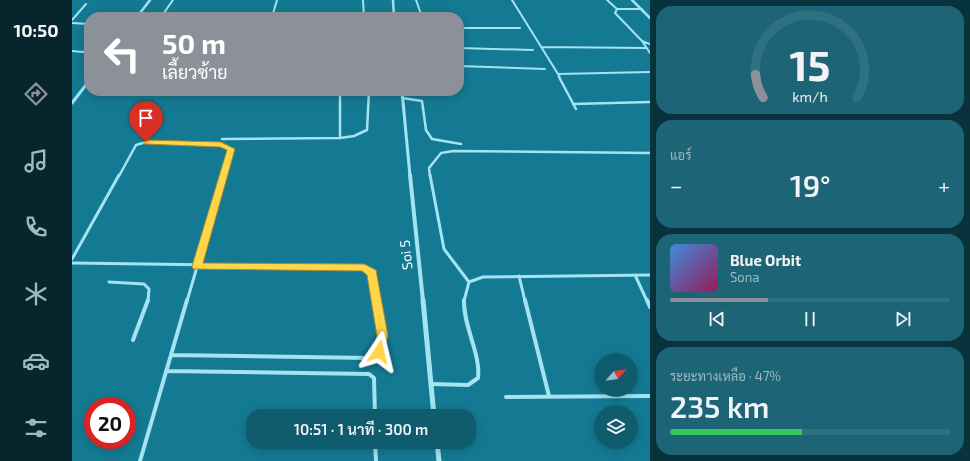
<!DOCTYPE html>
<html lang="th">
<head>
<meta charset="utf-8">
<style>
	body { margin:0; font-family:"Exo 2",Sarabun,sans-serif; background:#1d6576; color:#f1f3f6; height:100vh; display:flex; flex-direction:column; font-size:15px; white-space:nowrap }
	* { box-sizing:border-box; margin:0 }
	p { font-size:13px; color:#9bbac2 }
	.icon { flex:none; width:22px; height:22px; fill:none; stroke:currentColor; stroke-width:2; stroke-linecap:round; stroke-linejoin:round }
	.map { position:relative; flex:1; overflow:hidden }
	.sheet { display:flex; flex-direction:column; gap:6px; padding:6px; background:#08333c; width:320px }
	.sheet>* { flex:none }
	.banner { position:absolute; left:12px; top:12px; width:380px; height:84px; border-radius:16px; box-shadow:0 2px 10px #0003; background:#8c9099; color:#fff; overflow:hidden }
	.needle { width:26px; rotate:62deg }
	.tools { position:absolute; left:522px; top:353px; display:grid; gap:8px }
	.tools a { display:grid; place-items:center; width:44px; height:44px; border-radius:50%; background:#0f5c6e; box-shadow:0 2px 10px #0003; font-size:20px }
	.speed { position:absolute; left:12px; top:397px; display:flex; gap:8px; font-size:20px; font-weight:700; text-align:center }
	.speed>* { display:grid; place-content:center; width:52px; height:52px; border-radius:50%; background:#0f5c6e; box-shadow:0 2px 10px #0003; line-height:1 }
	.speed .limit { border:6px solid #d22; background:#fff; color:#111 }
	.pin { position:absolute; display:grid; place-items:center; width:34px; height:34px; color:#fff; margin:-41px -17px; border-radius:50% 50% 50% 0; rotate:-45deg; box-shadow:0 0 4px #0007 }
	.pin .icon { rotate:45deg }
	.me { position:absolute; width:44px; margin:-22px; rotate:10deg; stroke-linejoin:round; filter:drop-shadow(0 0 3px #0008) }
	.turn { display:flex; align-items:center; gap:14px; height:84px; padding:0 12px; font-size:18px }
	.turn .icon { width:52px; height:52px; stroke-width:2.5 }
	.turn b { display:block; font-size:28px; line-height:34px }
	.big { font-size:30px; font-weight:600; line-height:1.1 }
	.sheet .tile { flex:1; display:flex; flex-direction:column; justify-content:center; gap:6px; min-width:0; padding:0 14px; border-radius:16px; background:#1d6576 }
	.sheet .dial { align-items:center; gap:0 }
	.dial svg { height:104px; overflow:visible; fill:none; stroke:#2f7181; stroke-width:7; stroke-linecap:round; text-anchor:middle }
	.dial text { fill:#f1f3f6; stroke:none }
	.song { display:flex; align-items:center; gap:12px }
	.cover { width:48px; height:48px; border-radius:6px; background:linear-gradient(135deg,hsl(210 70% 55%),hsl(330 70% 35%)) }
	.played { height:4px; border-radius:2px; background:linear-gradient(90deg,#8c9099 35%,#2f7181 35%) }
	.keys { display:flex; justify-content:space-around; direction:ltr }
	.heat { display:flex; justify-content:space-between; align-items:center; font-size:22px; direction:ltr }
	.charge { height:6px; border-radius:3px; background:linear-gradient(90deg,#34c759 47%,#2f7181 0) }
	.trip { position:absolute; left:174px; top:409px; width:230px; height:40px; border-radius:16px; background:#0f5c6e; box-shadow:0 2px 10px #0003; font-weight:600; line-height:40px; text-align:center }
	main { display:flex; flex:1; min-height:0 }
	.tab-bar { display:flex; flex-direction:column; width:72px; justify-content:space-around; align-items:center; background:#06252c; color:#9bbac2 }
	.tab-bar .icon { width:28px; height:28px }
	.tab-bar .current { color:#8c9099 }
	.tab-bar b { font-size:18px; color:#f1f3f6 }
	.map>svg:first-child { display:block }
	.lines { fill:none; stroke-linecap:round; stroke-linejoin:round }
	.service-far3 { stroke:#a3e3f2; stroke-width:2 }
	.service-far2 { stroke:#a3e3f2; stroke-width:2.5 }
	.service-far1 { stroke:#a3e3f2; stroke-width:3 }
	.service { stroke:#a3e3f2; stroke-width:4 }
	.minor-far3 { stroke:#a3e3f2; stroke-width:2.5 }
	.minor-far2 { stroke:#a3e3f2; stroke-width:3 }
	.minor-far1 { stroke:#a3e3f2; stroke-width:4 }
	.minor { stroke:#a3e3f2; stroke-width:5 }
	.route { fill:#ffd54a; stroke:#a68a30 }
	.labels { text-anchor:middle; stroke-width:4; stroke-linejoin:round; paint-order:stroke }
	.street-label { font-size:14px; fill:#fff; stroke:#147a93 }
</style>
</head>
<body>
<main>
<nav class="tab-bar">
<b>10:50</b>
<svg class="icon current" aria-label="directions" viewBox="0 0 24 24"><path d="M12 3l9 9-9 9-9-9zM9 14v-3h6M13 9l2 2-2 2"/></svg>
<svg class="icon" aria-label="music" viewBox="0 0 24 24"><path d="M9 18V5l10-2v13"/><circle cx="6" cy="18" r="3"/><circle cx="16" cy="16" r="3"/></svg>
<svg class="icon" aria-label="phone" viewBox="0 0 24 24"><path d="M5 4h4l2 5-3 2q2 4 5 5l2-3 5 2v4C11 20 4 13 5 4z"/></svg>
<svg class="icon" aria-label="climate" viewBox="0 0 24 24"><path d="M12 3v18M4 7l16 10M4 17L20 7"/></svg>
<svg class="icon" aria-label="car" viewBox="0 0 24 24"><path d="M5 17H2v-5l4-1 3-4h7l3 4 3 1v5h-3M9 17h6M6 11h13"/><circle cx="7" cy="17" r="2"/><circle cx="17" cy="17" r="2"/></svg>
<svg class="icon" aria-label="filters" viewBox="0 0 24 24"><path d="M4 7h16M4 17h16"/><circle cx="9" cy="7" r="2"/><circle cx="15" cy="17" r="2"/></svg>
</nav>
<div class="map">
<svg width="578" height="461" viewBox="0 0 578 461">
	<rect width="100%" height="100%" fill="#147a93"/>
	<g class="lines">
		<!-- service-far3 -->
		<path class="service-far3" d="M291 0 292 17
			M344 0 350 17
			M440 0 486 74 578 72
			M535 0 545 9H570
			M545 9 543 13 570 41 578 44
			M91 14 123 15
			M89 17 101 0
			M200 17 205 0
			M0 20 14 4
			M0 23 17 24
			M387 28H448
			M570 41 578 53
			M469 47 574 48
			M387 48 461 50
			M0 51 11 52 17 49
			M387 66 473 69
			M486 74 488 78"/>
		<!-- service-far2 -->
		<path class="service-far2" d="M487 77 504 109
			M176 94 177 91
			M268 97V138
			M330 98 350 101 354 130 360 139 389 144
			M501 104 578 102
			M150 139 268 138 282 136 295 130 297 91
			M47 176 64 145 74 142 149 145 160 149 152 176
			M358 176 357 168 369 153 381 151 578 153"/>
		<!-- service-far1 -->
		<path class="service-far1" d="M358 175 372 249 397 282
			M0 259 47 175
			M0 263 292 267 300 273 305 301
			M563 275 575 301
			M447 276 453 301
			M37 282 72 284 77 289 76 301
			M115 301 152 175
			M392 301 397 282 411 277 578 275"/>
		<!-- service -->
		<path class="service" d="M453 300 477 396
			M575 300 578 307
			M61 340 76 300
			M99 355 298 358 307 352 311 336 305 300
			M94 371 297 374 302 378 303 416
			M359 384 396 385 406 378C409 354 391 326 392 300
			M434 397 578 396
			M303 442 304 461
			M68 461 115 300"/>
		<!-- minor-far3 -->
		<path class="minor-far3" d="M321 0 322 17
			M560 0 578 18
			M65 17 78 0"/>
		<!-- minor-far2 -->
		<path class="minor-far2" d="M330 91 338 176
			M0 103 17 81"/>
		<!-- minor-far1 -->
		<path class="minor-far1" d="M338 175 351 301"/>
		<!-- minor -->
		<path class="minor" d="M351 300 362 416
			M365 442 367 461"/>
	</g>
	<!-- route -->
	<path class="route" d="M74 140 149 142 163 149 131 263 292 264 304 270 316 336 311 356 307 357 303 356 301 352 305 336 295 275 290 271 121 269 120 266 155 150 148 147 72 144V141Z"/>
	<g class="labels">
		<!-- street labels -->
		<g class="street-label">
			<text transform="translate(334 255) rotate(-96)" y="5">Soi 5</text>
		</g>
	</g>
</svg>
<div class="tools">
<a><svg class="needle" viewBox="-14 -14 28 28"><path d="M0-13l5 13h-10z" fill="#e53935"/><path d="M0 13l5-13h-10z" fill="#9bbac2"/></svg></a>
<a><svg class="icon" aria-label="layers" viewBox="0 0 24 24"><path d="M12 4l9 5-9 5-9-5zM3 14l9 5 9-5"/></svg></a>
</div>
<div class="speed"><div class="limit">20</div></div>
<div class="pin" style="left:74px;top:142px;background:#d93025"><svg class="icon" aria-label="arrive" viewBox="0 0 24 24"><path d="M6 21V4h12l-3 4 3 4H6"/></svg></div>
<svg class="me" style="left:307px;top:352px" viewBox="-20 -20 40 40"><path d="M0-17L14 15 0 8-14 15z" fill="#ffd54a" stroke="#fff" stroke-width="4"/></svg>
<div class="trip">10:51 · 1 นาที · 300 m</div>
<div class="banner">
<div class="turn"><svg class="icon" aria-label="left" viewBox="0 0 24 24"><path d="M17 20v-9H6M10 6l-5 5 5 5"/></svg><div><b>50 m</b>เลี้ยวซ้าย</div></div>
</div>
</div>
<section class="sheet">
<div class="tile dial"><svg viewBox="0 0 100 80">
<path d="M14 69A42 42 0 1 1 86 69"/>
<path d="M14 69A42 42 0 0 1 8 51" stroke="#8c9099"/>
<text x="50" y="56" font-size="32" font-weight="700">15</text>
<text x="50" y="72" font-size="11">km/h</text>
</svg></div>
<div class="tile"><p>แอร์</p>
<div class="heat"><a>−</a><b class="big">19°</b><a>+</a></div>
</div>
<div class="tile">
<div class="song"><i class="cover"></i><div><b>Blue Orbit</b><p>Sona</p></div></div>
<div class="played"></div>
<div class="keys"><svg class="icon" aria-label="previous" viewBox="0 0 24 24"><path d="M18 5L8 12l10 7zM5 5v14"/></svg><svg class="icon" aria-label="pause" viewBox="0 0 24 24"><path d="M8 5v14M16 5v14"/></svg><svg class="icon" aria-label="next" viewBox="0 0 24 24"><path d="M6 5l10 7-10 7zM19 5v14"/></svg></div>
</div>
<div class="tile"><p>ระยะทางเหลือ · 47%</p><b class="big">235 km</b><div class="charge"></div></div>
</section>
</main>
</body>
</html>
